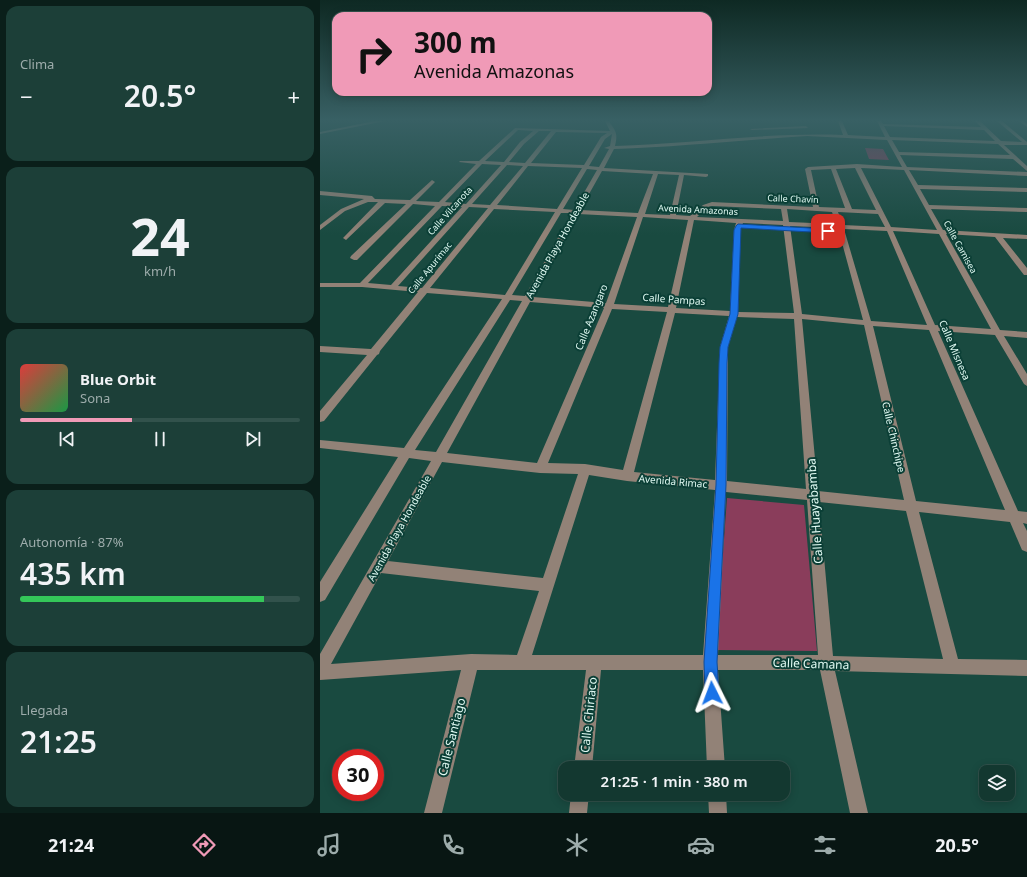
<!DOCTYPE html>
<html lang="es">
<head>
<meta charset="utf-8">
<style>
	body { margin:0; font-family:"Noto Sans",sans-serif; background:#1c3f38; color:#f1f3f6; height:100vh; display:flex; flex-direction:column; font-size:15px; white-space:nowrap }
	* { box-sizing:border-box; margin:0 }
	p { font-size:13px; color:#9dacab }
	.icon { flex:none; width:22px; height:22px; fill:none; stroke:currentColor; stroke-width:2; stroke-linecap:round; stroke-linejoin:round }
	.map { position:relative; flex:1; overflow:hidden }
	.details { display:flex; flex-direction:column; gap:6px; padding:6px; background:#0a1f1a; width:320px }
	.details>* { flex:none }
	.banner { position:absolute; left:12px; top:12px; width:380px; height:84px; border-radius:12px; box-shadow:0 2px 10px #0003,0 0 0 1px #32524c; background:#f09ab7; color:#111; overflow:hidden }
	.buttons { position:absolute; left:659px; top:765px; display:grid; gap:8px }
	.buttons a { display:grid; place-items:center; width:36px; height:36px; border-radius:8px; background:#133830; box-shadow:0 2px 10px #0003,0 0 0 1px #32524c; font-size:20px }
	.speed { position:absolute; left:12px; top:749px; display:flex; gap:8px; font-size:20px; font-weight:700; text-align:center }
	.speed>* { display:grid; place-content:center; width:52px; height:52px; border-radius:50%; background:#133830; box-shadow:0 2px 10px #0003,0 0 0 1px #32524c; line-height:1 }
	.speed .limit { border:6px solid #d22; background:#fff; color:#111 }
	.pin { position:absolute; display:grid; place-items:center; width:34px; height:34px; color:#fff; margin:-17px; border-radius:8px; box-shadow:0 2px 6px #0006 }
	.me { position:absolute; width:44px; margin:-22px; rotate:357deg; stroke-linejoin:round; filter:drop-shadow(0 0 3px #0008) }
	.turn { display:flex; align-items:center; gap:14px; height:84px; padding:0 16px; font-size:18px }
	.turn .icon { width:52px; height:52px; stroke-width:2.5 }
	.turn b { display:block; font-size:28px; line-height:34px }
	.big { font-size:30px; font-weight:600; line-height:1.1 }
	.details .card { flex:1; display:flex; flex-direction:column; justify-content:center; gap:6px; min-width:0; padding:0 14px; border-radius:12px; background:#1c3f38 }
	.details .dial { align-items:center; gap:0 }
	.dial b { font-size:52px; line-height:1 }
	.song { display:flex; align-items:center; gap:12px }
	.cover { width:48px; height:48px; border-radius:6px; background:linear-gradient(135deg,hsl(0 70% 55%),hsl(140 70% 35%)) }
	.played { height:4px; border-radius:2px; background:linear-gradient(90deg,#f09ab7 40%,#32524c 40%) }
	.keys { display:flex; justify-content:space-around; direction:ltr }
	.heat { display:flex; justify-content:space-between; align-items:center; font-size:22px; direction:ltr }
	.charge { height:6px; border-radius:3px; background:linear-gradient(90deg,#34c759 87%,#32524c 0) }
	.trip { position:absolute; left:238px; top:761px; width:232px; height:40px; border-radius:12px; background:#133830; box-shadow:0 2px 10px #0003,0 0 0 1px #32524c; font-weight:600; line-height:40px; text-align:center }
	.dock { display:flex; height:64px; justify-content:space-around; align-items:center; background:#081613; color:#9dacab }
	.dock .icon { width:28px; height:28px }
	.dock .current { color:#f09ab7 }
	.dock b { font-size:18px; color:#f1f3f6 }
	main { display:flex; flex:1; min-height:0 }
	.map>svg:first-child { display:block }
	.green { fill:#8a3d5b }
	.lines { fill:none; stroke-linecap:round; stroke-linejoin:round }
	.minor { fill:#928277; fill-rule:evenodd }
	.route { fill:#1a73e8; stroke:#114b97 }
	.labels { text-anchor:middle; stroke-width:4; stroke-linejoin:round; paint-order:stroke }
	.far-street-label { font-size:9px; fill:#e1faf3; stroke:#0b3f36 }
	.street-label { font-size:10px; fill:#e1faf3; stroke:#0b3f36 }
	.near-street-label { font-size:12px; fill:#e1faf3; stroke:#0b3f36 }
</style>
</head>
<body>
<main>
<section class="details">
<div class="card"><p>Clima</p>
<div class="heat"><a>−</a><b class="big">20.5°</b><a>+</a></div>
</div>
<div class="card dial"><b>24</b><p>km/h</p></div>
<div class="card">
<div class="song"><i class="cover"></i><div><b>Blue Orbit</b><p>Sona</p></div></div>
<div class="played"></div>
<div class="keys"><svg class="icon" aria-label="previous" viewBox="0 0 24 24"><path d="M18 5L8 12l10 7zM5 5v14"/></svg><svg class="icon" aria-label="pause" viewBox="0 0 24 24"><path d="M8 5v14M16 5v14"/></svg><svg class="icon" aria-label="next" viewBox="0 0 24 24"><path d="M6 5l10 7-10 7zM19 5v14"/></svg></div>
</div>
<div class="card"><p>Autonomía · 87%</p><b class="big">435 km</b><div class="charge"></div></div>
<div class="card"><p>Llegada</p><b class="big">21:25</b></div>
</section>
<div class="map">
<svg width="707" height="813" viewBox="0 0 707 813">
	<rect width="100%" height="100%" fill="#194a40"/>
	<!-- green -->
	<path class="green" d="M545 148 563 149 569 160 549 159Z
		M407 498 484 505 497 651 396 650Z"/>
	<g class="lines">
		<!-- minor -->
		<path class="minor" d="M55 121H65L0 134V132Z
			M285 121H289C296 132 298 133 295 146 371 144 447 132 523 135L518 121H522L528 135 565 137 557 121H561L563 124 661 127 655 121H660L681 141 702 142 677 121H682L707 142V145H684L707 166V171L693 159 580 155 587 167 707 172V176L589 170 598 185 707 188V192L600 189 609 205 707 208V212L611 209 623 230 707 235V239L683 238 707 268V275H704L675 237 626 234 680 330 707 332V338L684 336 707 374V386L704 384 675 335 618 331 698 511 707 512V524L703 523 707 531V552L702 550 690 522 599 512 638 659 707 660V676L515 671 548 813H530L500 670H398L405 768H387L383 670H281L272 768H254L266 670H157L122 813H104L141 670 0 680V654L111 461 89 458 5 600 0 602V582L78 457 0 448V440L84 448 182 299 107 293 60 351 59 354 57 355 4 421 0 422V411L47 355 0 352V346L51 349 98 292 42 287H0V283H40L115 206 93 204 37 260H34L30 258 31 256 86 204 65 203 26 240 23 238 24 237 58 202H48L25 211 0 230V225L21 209 44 199 0 195V191L52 196 55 199 90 200 112 180 115 182 96 201 119 202 156 164 139 162 140 161H159L195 128 290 131ZM564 126 664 130 675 141 570 137ZM198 130 213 131 200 142 184 162 165 161ZM219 131H231L205 163 189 162 204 144ZM236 132 287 133 281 137 264 165 211 163ZM292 134 290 146 284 148 289 149 279 167 269 166 285 139ZM487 136 567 140 582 167 537 164 488 167 485 169 493 207 392 202 383 205 370 216 356 215 364 175 386 177 388 176V174L284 168 294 149C358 147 422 140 487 136ZM572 140 678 144 690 155 579 152ZM162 164 181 165 146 204 125 202ZM187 165 203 166 170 205 152 204ZM208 166 262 168 237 209 177 205ZM535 168 556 210 532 209 516 169ZM541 168 584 170 617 230 571 227ZM267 169 277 170 254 210 243 209ZM511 169 525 208 499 207 491 170ZM282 171 333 174 318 213 260 210ZM338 174 359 175 350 215 325 214ZM122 206 142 207 71 285 48 283ZM392 206 461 209 463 221 377 217 387 207ZM149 207 168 208 102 288 78 286ZM174 209 235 212 185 295 110 288ZM467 209 512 212 516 224 469 222ZM518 212 558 214 565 227 523 225ZM241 213H252L205 296 192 295ZM258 214 317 217 286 303 213 297ZM323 217 368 220 348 307 294 304ZM374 220 416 223 414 230 410 311 356 308ZM423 223 463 225 474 313 418 312 420 230ZM470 226 518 228 543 320 482 314ZM524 229 567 231 607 325 551 321ZM573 231 619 234 671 329 615 325ZM190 300 202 301 116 452 95 450ZM210 302 284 308 217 463 127 453ZM292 309 347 312 303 470 265 464 228 463ZM355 313 409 316 400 347 395 480 314 472ZM417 317 474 319 486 489 407 481 408 347ZM482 319 544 325 584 500 498 491ZM553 326 609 330 685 510 596 501ZM122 462 220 473 258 474 223 578 68 561ZM269 475 307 481 395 490 383 655H212ZM406 492 487 500 498 655H398ZM499 502 586 511 623 659 513 656ZM61 573 219 591 197 655 151 654 11 664Z
			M699 121H704L707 124V127Z
			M486 126 488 128 432 130 430 129Z
			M251 794H269L267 813H249Z
			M388 794H406L407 813H389Z"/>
	</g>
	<!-- sky -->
	<linearGradient id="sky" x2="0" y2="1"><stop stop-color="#0e2923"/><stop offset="0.51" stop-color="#386064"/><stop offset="1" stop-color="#386064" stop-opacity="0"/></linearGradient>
	<rect width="707" height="235" fill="url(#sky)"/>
	<!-- route -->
	<path class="route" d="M418 224 508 229 511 231 508 233 421 228 418 314 408 347 407 363 406 485 397 662 399 693 397 698 392 700 387 698 385 693 384 662 396 485 399 363 400 347 410 314 414 230 416 226Z"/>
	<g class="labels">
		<!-- far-street labels -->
		<g class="far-street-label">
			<text transform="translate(473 199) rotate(2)" y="3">Calle Chavín</text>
			<text transform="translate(378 210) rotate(3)" y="3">Avenida Amazonas</text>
			<text transform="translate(130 211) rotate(-48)" y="3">Calle Vilcanota</text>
			<text transform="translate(640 247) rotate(61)" y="3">Calle Camisea</text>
			<text transform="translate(110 268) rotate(-51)" y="3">Calle Apurímac</text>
		</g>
		<!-- street labels -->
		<g class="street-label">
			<text transform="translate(237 245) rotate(-61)" y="4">Avenida Playa Hondeable</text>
			<text transform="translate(354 299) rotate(4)" y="4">Calle Pampas</text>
			<text transform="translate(271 317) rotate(-68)" y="4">Calle Azangaro</text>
			<text transform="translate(635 350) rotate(67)" y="4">Calle Misnesa</text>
			<text transform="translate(574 437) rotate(77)" y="4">Calle Chinchipe</text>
			<text transform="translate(353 481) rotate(5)" y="4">Avenida Rimac</text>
			<text transform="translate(79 528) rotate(-61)" y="4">Avenida Playa Hondeable</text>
		</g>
		<!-- near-street labels -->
		<g class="near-street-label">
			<text transform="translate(495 511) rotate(-94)" y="4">Calle Huayabamba</text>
			<text transform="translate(491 664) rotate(2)" y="4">Calle Camana</text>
			<text transform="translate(269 715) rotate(-84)" y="4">Calle Chiriaco</text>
			<text transform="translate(132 737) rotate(-76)" y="4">Calle Santiago</text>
		</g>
	</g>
</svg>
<div class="buttons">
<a><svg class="icon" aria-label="layers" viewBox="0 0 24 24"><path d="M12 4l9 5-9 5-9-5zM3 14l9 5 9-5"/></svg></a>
</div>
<div class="speed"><div class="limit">30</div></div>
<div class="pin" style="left:508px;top:231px;background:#d93025"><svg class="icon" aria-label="arrive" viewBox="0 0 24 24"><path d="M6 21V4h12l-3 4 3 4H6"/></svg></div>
<svg class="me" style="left:392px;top:693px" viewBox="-20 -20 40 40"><path d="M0-17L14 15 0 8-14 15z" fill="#1a73e8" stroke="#fff" stroke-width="4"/></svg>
<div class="trip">21:25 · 1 min · 380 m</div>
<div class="banner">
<div class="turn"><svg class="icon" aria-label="right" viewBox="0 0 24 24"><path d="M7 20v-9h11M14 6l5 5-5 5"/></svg><div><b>300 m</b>Avenida Amazonas</div></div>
</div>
</div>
</main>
<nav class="dock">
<b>21:24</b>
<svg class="icon current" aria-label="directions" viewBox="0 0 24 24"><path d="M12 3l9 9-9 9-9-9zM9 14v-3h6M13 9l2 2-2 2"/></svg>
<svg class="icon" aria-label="music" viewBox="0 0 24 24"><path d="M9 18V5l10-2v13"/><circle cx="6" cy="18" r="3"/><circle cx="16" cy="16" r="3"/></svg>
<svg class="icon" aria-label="phone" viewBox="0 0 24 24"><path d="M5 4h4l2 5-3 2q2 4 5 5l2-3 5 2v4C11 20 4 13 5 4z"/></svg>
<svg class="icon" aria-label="climate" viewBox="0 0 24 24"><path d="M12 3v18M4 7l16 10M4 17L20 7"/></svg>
<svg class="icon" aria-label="car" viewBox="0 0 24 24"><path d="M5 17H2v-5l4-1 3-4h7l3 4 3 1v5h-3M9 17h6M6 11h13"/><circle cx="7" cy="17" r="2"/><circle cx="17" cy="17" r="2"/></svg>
<svg class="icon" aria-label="filters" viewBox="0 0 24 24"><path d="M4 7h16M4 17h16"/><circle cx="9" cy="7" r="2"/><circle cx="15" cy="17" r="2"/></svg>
<b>20.5°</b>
</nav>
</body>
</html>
